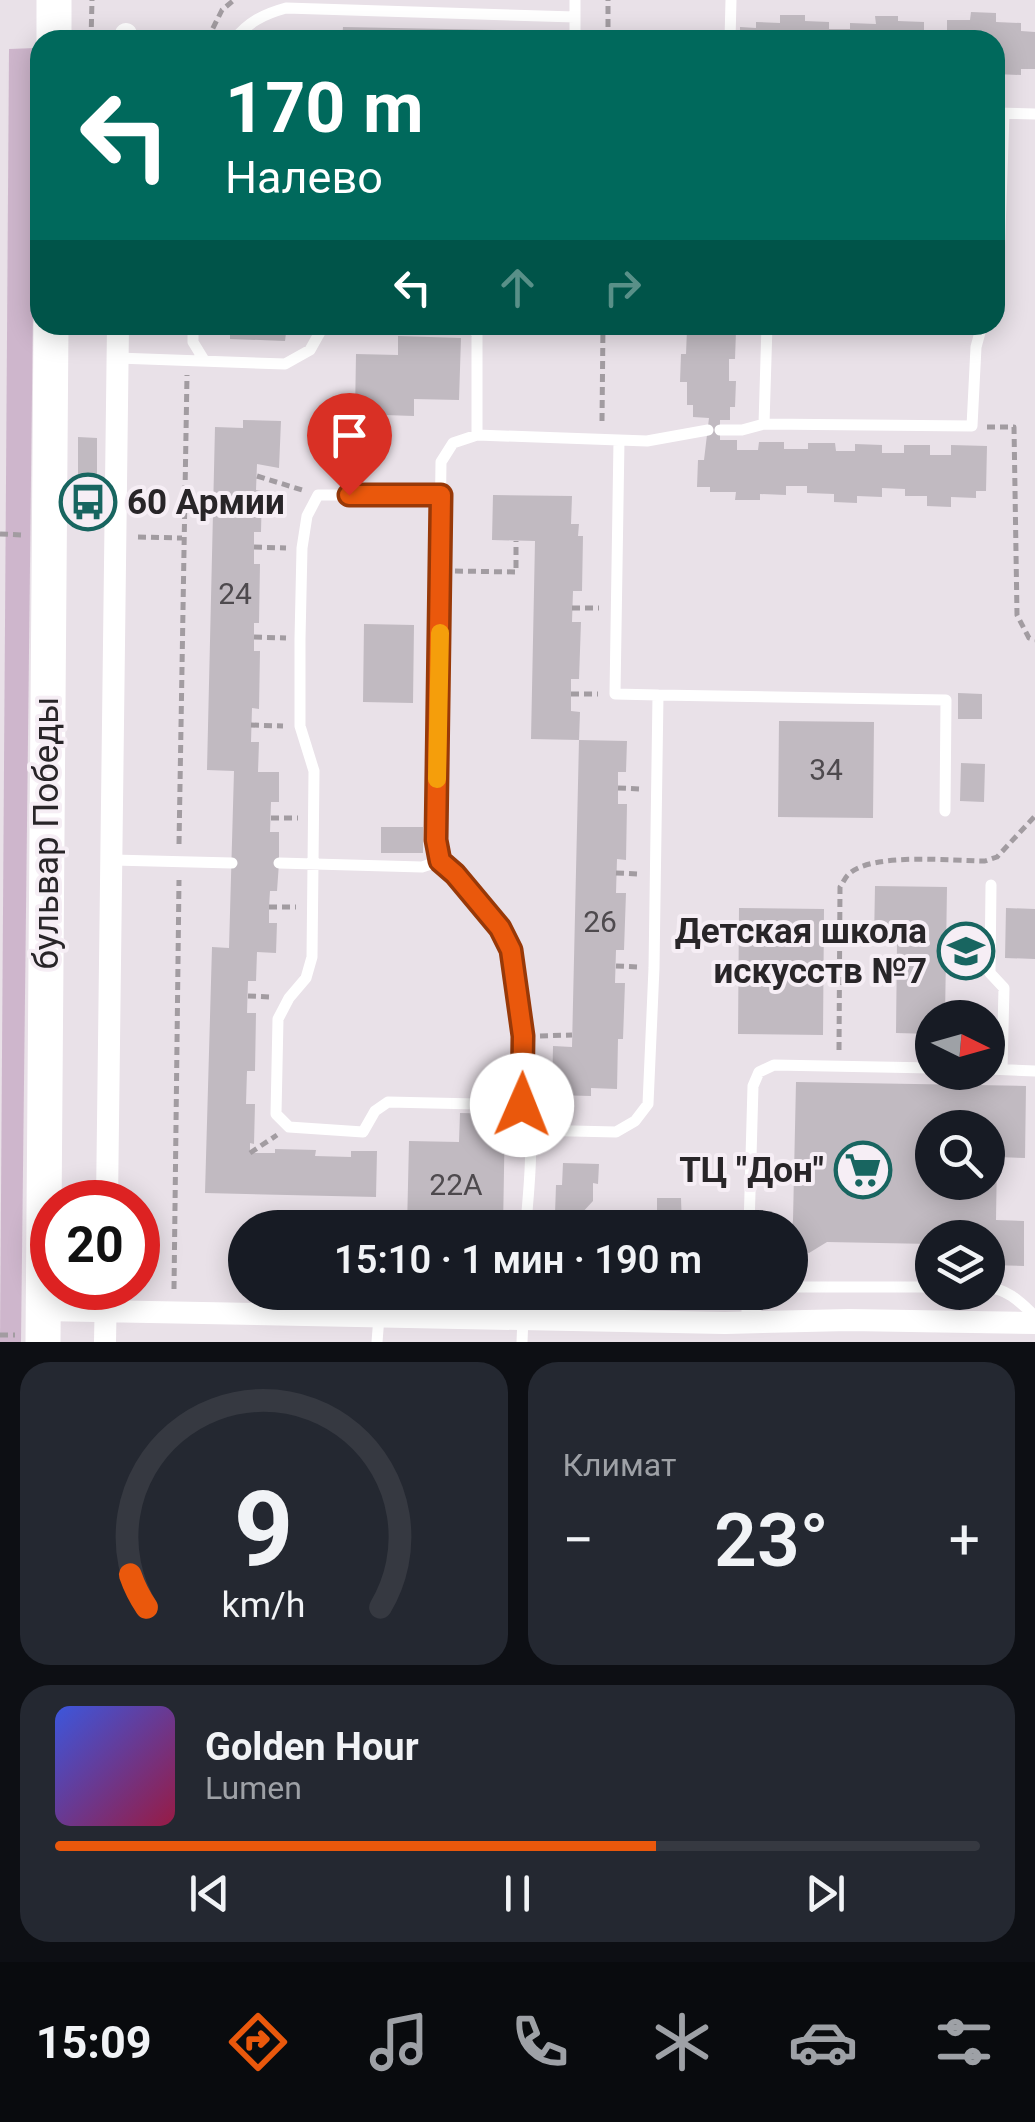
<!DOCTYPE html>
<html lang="ru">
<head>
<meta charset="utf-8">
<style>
	body { margin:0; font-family:Roboto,sans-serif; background:#242831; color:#f1f3f6; height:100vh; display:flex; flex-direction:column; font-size:38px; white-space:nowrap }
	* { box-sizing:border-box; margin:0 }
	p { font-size:32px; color:#9ea1a6 }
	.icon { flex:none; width:55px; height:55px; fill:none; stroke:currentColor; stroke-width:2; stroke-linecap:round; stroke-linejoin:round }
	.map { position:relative; height:1342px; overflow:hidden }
	.panel { display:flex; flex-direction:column; gap:20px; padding:20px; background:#0d0f14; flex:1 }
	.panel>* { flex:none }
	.top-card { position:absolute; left:30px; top:30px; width:975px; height:305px; border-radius:30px; box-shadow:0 5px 25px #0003; background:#00695c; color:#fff; overflow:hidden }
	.needle { width:65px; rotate:95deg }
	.controls { position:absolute; left:915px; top:1000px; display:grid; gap:20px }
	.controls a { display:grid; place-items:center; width:90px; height:90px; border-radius:50%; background:#171b24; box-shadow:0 5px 25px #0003; font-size:50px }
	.speed { position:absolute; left:30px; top:1180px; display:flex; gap:20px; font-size:50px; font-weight:700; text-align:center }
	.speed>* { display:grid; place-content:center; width:130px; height:130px; border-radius:50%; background:#171b24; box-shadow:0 5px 25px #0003; line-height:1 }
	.speed .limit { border:15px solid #d22; background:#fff; color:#111 }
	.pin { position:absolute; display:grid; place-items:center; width:85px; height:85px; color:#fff; margin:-102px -42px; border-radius:50% 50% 50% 0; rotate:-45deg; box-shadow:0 0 10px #0007 }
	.pin .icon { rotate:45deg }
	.me { position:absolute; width:110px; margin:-55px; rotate:1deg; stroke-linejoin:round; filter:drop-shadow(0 0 8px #0008) }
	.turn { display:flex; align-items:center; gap:35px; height:210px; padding:0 30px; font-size:45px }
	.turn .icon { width:130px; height:130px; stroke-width:2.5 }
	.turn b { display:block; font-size:70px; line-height:85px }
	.lanes { display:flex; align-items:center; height:95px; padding:0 30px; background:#0003; justify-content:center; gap:50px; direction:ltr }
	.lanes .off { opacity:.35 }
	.big { font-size:75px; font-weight:600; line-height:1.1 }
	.panel .card { flex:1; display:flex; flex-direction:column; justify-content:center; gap:15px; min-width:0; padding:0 35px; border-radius:30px; background:#242831 }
	.panel .dial { align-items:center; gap:0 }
	.dial svg { height:260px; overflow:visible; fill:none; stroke:#363941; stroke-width:7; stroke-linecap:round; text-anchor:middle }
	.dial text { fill:#f1f3f6; stroke:none }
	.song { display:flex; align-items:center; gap:30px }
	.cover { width:120px; height:120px; border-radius:15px; background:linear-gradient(135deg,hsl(230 70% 55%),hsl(340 70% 35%)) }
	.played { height:10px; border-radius:5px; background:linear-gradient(90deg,#ea580c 65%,#363941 65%) }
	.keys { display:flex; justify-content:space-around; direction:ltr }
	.heat { display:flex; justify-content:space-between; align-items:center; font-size:55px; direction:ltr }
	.panel .tiles { flex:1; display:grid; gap:20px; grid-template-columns:1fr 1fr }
	.card:last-child { grid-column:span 2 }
	.trip { position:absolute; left:228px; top:1210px; width:580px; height:100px; border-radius:50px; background:#171b24; box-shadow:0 5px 25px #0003; font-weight:600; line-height:100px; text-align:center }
	.dock { display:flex; height:160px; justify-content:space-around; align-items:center; background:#090b0e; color:#9ea1a6 }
	.dock .icon { width:70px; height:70px }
	.dock .current { color:#ea580c }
	.dock b { font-size:45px; color:#f1f3f6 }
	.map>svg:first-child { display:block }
	.green { fill:#ceb6cc }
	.building { fill:#c1bac1; fill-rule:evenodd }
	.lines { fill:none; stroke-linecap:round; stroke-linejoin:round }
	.path { stroke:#a29ca1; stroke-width:5; stroke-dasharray:8 5; stroke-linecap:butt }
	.lane { stroke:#fff; stroke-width:11 }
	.street { stroke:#fff; stroke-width:22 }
	.primary { stroke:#fff; stroke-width:35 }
	.route-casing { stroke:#983908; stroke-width:25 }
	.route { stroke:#ea580c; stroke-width:18 }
	.slow { stroke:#f59e0b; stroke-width:18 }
	.labels { text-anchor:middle; stroke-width:8; stroke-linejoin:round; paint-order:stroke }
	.number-label { font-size:30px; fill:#4e4a4e }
	.poi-label { font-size:35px; font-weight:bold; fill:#282528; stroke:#f6eef5; text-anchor:end }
	.street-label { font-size:35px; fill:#282528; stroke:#f6eef5 }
</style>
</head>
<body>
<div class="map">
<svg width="1035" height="1342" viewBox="0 0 1035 1342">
	<rect width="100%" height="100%" fill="#e9e1e8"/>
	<!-- green -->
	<path class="green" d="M36 48 21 1342H0L9 49Z"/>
	<!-- building -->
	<path class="building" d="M971 12 996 13V22L1021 23V31L1035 32V69H1021V75L995 74V40H740V27L756 28V22L780 23V15H805V21L829 22V29H850V23L876 24 875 16H898V21L924 22V30H947V20H970Z
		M343 27 549 31V40H342Z
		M674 33 719 34V40H674Z
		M230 325H287L285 341 230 339Z
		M694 325H728V331H736L735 359H729V381H736L735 407H730V420H720V440H737V450H758L759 442H784V449H808V443H835L836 451H855V444L882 445V453H904V445H930V455H951V445L987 446 986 491H976V498L951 497V507L927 506V496H905V489L882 488V497L857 496V503L834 502V494L807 493V486H786V495L760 494V500H735L736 492H710V487H697L698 460H704L709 418 693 417V405H687V382H680L681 354H686L687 329H694Z
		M398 336 461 338 459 400 414 399V416L355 414 356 354 398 355Z
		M243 420 281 421 279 468 257 464 256 490 262 491 261 532H254V564H260L259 623H254V651H260L259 709 252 708 251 742H259L258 772H279V802H271L270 832H279V863L277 891H270L269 907V923H277L276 953 257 952 256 981H248L247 1013H256L255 1071H247L246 1104H255L254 1144 250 1143V1153H275V1149L316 1150 315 1156 351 1157V1151H377L376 1197 205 1193 212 947 229 948 234 771 207 770 215 427 243 428Z
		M78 437 97 438V507L91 511H78Z
		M493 495 572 496 571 524H579L578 536H583L582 591H573L572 622H581L579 679H571V711L580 712 579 740 531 739 535 541 492 540Z
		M364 624 414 625 413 703 363 702Z
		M958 693 982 694V719H958Z
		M779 721 874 722 873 818 778 817Z
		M579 740 627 741 626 772H618V804H627L626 860 617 859 616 893H626L624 950H616L615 983H625L623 1039H618L617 1089 591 1088V1096L552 1095 553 1046 572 1047Z
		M961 763 985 764 984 802 960 801Z
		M381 827H423V853H381Z
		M875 886 947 887 945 1018H932V1034L896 1033 897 942 874 941Z
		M739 908 824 909 823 1035 738 1034Z
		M1006 908 1035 909V959L1005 958Z
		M796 1082 1026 1086 1025 1158 997 1157 996 1220 1024 1221V1266L988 1265V1238H932V1244L827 1242 809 1253 797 1250 790 1241 793 1220ZM932 1128H988V1182H932Z
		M460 1113 505 1114 503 1228H407L409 1141 459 1142Z
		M563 1163 599 1164 598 1184 593 1183V1201L580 1215 555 1214 556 1185H562Z
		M657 1198H681L682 1228H657Z"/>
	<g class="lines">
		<!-- path -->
		<path class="path" d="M91 40 92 0
			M207 40 222 10 234 0
			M608 40V0
			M602 421 603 325
			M987 427H1014L1017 615 1029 638 1035 640
			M257 476 302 490
			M0 534 22 535
			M138 537 182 538
			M254 547 286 548
			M455 571 516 572V541
			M572 608H599
			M254 637 286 638
			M571 694H598
			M251 725 283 726
			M618 788 640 789
			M271 818H298
			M179 844 187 375
			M616 873 638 874
			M269 907H296
			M616 966 638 967
			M248 996 270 997
			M540 1036 572 1035
			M839 1050 840 887C843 883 845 877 849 874 872 852 953 861 985 861L997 857 1035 816
			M250 1153 277 1135
			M797 1250V1272
			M174 1289 179 880
			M0 1335H15"/>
		<!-- lane -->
		<path class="lane" d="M234 40C248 22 264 14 286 8L575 17
			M575 40V0
			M730 40 731 0
			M995 113 1035 114
			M995 278 999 262 1004 113
			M193 325V342L204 360
			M473 325 477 335V435
			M767 325 764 424 972 426 976 347 982 325
			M118 358 285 364 310 350 324 325
			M720 430H742L764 424
			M441 495H318L307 516 302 548 300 639V726L314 771 312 957 306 978 289 998 278 1019 276 1114 289 1127 363 1132 375 1111 388 1102 522 1105C538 1129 527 1197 526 1228
			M658 695 946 700 945 811
			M113 860 232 863
			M279 863 422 867 440 861
			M991 885 990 973 1004 988 1002 1069
			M988 1069 1035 1071
			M522 1105C523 1055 527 999 511 951 501 918 466 883 440 861L436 840 441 462 453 443 477 435 619 440
			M529 1130 616 1132 635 1121 648 1104 654 968 658 695 615 694 619 440 647 441 708 430
			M749 1228 753 1086 759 1072 774 1065 932 1068
			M790 1287H932
			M988 1288C1007 1288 1022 1304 1035 1316
			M747 1322 766 1294 770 1292
			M747 1322V1292
			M377 1342 379 1317
			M522 1342 524 1292"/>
		<!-- street -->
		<path class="street" d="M125 40 126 34
			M107 1202 118 325
			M43 1310 725 1323 849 1320 1035 1323
			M105 1342 106 1288"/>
		<!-- primary -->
		<path class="primary" d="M54 40V0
			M43 1342 51 325"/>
	</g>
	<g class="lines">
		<!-- route casing -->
		<g class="route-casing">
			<path id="route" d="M349 495H441L436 840 440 861 455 874 500 928 511 950 523 1036 522 1105"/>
		</g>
		<!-- route -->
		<use href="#route" class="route"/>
		<!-- slow -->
		<path class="slow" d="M437 779 440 633"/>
	</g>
	<!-- icons -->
	<defs>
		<g id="bus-ring" transform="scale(2.875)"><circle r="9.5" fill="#f6eef5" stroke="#186560" stroke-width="1.5"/><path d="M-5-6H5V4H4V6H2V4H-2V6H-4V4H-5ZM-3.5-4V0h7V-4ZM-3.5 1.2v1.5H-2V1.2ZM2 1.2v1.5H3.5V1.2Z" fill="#186560"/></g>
		<g id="school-ring" transform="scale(2.875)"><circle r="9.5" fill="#f6eef5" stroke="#186560" stroke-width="1.5"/><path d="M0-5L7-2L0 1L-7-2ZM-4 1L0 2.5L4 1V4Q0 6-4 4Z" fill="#186560"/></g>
		<g id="supermarket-ring" transform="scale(2.875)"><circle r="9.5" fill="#f6eef5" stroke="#186560" stroke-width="1.5"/><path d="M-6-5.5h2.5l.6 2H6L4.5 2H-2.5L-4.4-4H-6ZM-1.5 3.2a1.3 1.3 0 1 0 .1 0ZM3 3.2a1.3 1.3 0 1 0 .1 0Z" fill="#186560"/></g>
	</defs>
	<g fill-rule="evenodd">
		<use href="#bus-ring" x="88" y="502"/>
		<use href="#school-ring" x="966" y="951"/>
		<use href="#supermarket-ring" x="863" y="1170"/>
	</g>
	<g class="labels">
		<!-- number labels -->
		<g class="number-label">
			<text x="235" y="604">24</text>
			<text x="826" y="780">34</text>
			<text x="600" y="932">26</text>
			<text x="456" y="1195">22А</text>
		</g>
		<!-- poi labels -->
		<g class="poi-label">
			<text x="127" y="514" text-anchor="start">60 Армии</text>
			<text x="927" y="943">Детская школа<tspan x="927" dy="40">искусств №7</tspan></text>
			<text x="824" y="1182">ТЦ "Дон"</text>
		</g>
		<!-- street labels -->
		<g class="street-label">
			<text transform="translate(46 833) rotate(-90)" y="12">бульвар Победы</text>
		</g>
	</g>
</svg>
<div class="controls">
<a><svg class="needle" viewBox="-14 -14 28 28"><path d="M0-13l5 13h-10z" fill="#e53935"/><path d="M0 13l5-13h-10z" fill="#9ea1a6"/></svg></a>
<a><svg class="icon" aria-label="search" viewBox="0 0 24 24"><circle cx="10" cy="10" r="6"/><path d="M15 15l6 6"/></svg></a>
<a><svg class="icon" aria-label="layers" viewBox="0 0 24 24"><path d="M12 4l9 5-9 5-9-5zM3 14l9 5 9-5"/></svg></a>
</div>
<div class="speed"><div class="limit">20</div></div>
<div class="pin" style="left:349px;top:495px;background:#d93025"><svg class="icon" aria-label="arrive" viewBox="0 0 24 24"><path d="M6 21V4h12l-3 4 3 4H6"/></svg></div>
<svg class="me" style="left:522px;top:1105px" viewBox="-20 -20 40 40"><circle r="19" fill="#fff"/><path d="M0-13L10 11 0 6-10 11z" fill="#ea580c"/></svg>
<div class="trip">15:10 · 1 мин · 190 m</div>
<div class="top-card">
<div class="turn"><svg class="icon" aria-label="left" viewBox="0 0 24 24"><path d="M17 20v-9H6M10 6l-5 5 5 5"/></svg><div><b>170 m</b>Налево</div></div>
<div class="lanes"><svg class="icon" aria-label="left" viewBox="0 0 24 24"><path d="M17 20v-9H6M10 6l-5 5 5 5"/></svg><svg class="icon off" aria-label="ahead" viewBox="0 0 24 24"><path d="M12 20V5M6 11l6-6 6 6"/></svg><svg class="icon off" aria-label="right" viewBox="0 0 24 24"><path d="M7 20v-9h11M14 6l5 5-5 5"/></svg></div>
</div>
</div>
<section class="panel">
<div class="tiles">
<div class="card dial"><svg viewBox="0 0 100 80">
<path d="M14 69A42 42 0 1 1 86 69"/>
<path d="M14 69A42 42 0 0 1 9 59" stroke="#ea580c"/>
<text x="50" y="56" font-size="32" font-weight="700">9</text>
<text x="50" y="72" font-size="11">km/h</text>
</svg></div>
<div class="card"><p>Климат</p>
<div class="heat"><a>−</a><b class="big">23°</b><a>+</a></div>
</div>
<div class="card">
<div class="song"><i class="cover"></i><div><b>Golden Hour</b><p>Lumen</p></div></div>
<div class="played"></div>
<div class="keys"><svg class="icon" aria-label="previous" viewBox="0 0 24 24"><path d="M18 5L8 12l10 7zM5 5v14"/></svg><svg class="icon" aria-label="pause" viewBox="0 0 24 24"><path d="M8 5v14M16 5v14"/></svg><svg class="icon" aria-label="next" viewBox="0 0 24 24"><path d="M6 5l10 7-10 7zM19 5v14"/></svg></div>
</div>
</div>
</section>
<nav class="dock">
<b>15:09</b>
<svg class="icon current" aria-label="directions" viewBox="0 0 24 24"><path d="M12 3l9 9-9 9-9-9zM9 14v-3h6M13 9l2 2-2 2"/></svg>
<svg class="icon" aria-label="music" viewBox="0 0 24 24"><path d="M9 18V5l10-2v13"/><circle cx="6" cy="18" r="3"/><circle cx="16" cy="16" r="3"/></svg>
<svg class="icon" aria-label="phone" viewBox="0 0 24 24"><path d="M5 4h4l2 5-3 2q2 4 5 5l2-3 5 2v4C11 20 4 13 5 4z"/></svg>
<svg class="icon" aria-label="climate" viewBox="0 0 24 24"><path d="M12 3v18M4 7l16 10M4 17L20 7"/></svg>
<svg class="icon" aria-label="car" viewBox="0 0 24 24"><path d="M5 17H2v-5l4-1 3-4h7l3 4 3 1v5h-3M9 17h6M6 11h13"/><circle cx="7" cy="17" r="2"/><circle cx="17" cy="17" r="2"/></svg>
<svg class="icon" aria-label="filters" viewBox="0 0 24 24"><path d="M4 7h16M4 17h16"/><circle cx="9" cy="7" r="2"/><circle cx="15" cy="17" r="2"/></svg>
</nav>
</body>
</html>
